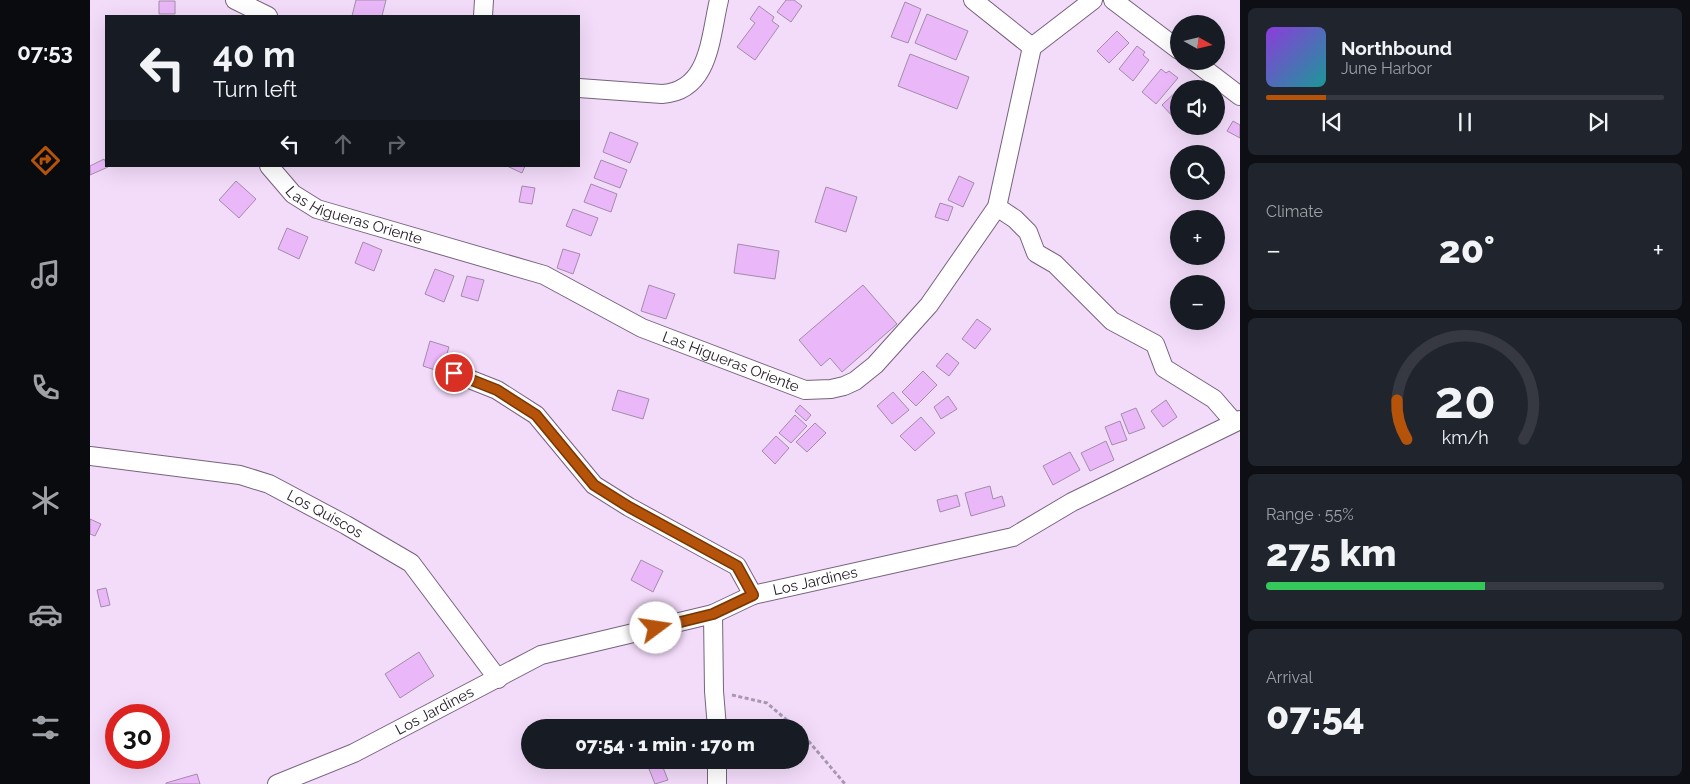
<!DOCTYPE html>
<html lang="en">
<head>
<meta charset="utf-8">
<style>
	body { margin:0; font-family:Raleway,sans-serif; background:#20242c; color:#f1f3f6; height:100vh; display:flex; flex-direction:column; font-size:19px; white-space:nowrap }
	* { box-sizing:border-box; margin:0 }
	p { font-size:16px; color:#9ea1a6 }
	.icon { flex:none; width:28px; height:28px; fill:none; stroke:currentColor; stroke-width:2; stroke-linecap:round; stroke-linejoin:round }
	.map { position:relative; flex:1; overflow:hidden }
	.panel { display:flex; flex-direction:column; gap:8px; padding:8px; background:#0d0f14; width:450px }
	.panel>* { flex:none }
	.top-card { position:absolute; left:15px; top:15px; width:475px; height:152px; border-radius:0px; box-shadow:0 5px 20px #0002; background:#171b24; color:#f1f3f6; overflow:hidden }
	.needle { width:32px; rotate:98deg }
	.controls { position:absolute; left:1080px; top:15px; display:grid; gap:10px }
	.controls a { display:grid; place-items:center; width:55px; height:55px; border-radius:50%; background:#171b24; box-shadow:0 5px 20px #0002; font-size:25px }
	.speed { position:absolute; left:15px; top:704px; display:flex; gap:10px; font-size:25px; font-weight:700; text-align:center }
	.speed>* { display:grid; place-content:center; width:65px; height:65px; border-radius:50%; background:#171b24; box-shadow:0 5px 20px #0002; line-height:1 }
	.speed .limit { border:8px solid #d22; background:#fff; color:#111 }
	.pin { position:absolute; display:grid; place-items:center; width:42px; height:42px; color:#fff; margin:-21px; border:2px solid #fff; border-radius:50%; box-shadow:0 1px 5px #0007 }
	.me { position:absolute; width:55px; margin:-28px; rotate:76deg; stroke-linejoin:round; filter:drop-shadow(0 0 4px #0008) }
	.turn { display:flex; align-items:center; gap:18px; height:105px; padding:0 25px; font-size:22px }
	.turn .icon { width:65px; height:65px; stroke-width:2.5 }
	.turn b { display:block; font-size:35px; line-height:42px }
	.lanes { display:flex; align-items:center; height:48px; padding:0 25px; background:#0003; justify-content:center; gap:25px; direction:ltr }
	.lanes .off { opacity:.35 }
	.big { font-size:38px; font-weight:800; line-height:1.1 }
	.panel .tile { flex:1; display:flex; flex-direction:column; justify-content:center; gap:8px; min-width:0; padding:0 18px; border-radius:8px; background:#20242c }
	.panel .dial { align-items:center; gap:0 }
	.dial svg { height:130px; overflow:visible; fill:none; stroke:#363941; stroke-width:7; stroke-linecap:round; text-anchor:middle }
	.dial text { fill:#f1f3f6; stroke:none }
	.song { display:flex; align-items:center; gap:15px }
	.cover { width:60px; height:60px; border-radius:8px; background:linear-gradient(135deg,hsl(270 70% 55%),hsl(180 70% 35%)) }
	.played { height:5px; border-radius:2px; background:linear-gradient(90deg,#b45309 15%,#363941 15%) }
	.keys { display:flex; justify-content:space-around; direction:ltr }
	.heat { display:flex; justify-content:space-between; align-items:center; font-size:28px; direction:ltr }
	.charge { height:8px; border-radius:4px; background:linear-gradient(90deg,#34c759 55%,#363941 0) }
	.trip { position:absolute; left:431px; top:719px; width:288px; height:50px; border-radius:25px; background:#171b24; box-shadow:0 5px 20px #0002; font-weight:800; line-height:50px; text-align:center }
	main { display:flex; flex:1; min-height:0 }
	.tabs { display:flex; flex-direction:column; width:90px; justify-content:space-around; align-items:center; background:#090b0e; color:#9ea1a6 }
	.tabs .icon { width:35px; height:35px }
	.tabs .active { color:#b45309 }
	.tabs b { font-size:22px; color:#f1f3f6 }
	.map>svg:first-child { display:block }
	.building { fill:#eab8f9; stroke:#a28ca8 }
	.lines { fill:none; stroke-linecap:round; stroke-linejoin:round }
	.street-casing { stroke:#77637e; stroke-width:20 }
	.path { stroke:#a897ae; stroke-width:3; stroke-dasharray:4 2.5; stroke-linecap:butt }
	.street { stroke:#fff; stroke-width:18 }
	.route-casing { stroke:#753606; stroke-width:12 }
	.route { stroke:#b45309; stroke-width:9 }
	.labels { text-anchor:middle; stroke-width:4.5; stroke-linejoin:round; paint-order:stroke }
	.street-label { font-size:15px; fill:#221a25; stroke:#f8effb }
</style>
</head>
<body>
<main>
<nav class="tabs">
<b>07:53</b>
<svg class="icon active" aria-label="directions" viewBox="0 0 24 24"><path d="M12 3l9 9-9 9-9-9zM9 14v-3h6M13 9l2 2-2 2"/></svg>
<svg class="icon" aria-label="music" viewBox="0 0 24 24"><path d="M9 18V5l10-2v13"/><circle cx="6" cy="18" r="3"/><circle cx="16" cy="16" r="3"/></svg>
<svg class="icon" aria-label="phone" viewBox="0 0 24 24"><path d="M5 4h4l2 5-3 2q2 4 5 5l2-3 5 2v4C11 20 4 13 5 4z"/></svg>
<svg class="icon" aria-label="climate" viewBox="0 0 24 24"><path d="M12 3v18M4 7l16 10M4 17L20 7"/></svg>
<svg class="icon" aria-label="car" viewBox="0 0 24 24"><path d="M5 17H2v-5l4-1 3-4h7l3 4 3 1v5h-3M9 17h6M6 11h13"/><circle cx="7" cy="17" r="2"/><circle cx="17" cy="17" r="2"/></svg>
<svg class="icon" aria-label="filters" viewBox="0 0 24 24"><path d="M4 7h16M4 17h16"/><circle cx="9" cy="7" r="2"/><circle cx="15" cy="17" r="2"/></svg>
</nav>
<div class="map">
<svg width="1150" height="784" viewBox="0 0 1150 784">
	<rect width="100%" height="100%" fill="#f3dcfa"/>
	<!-- building -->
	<path class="building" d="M266 0H296L292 16H262Z
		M696 0H704L712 6 701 22 687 12Z
		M69 1H85V14H69Z
		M815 2 831 9 818 43 801 37Z
		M669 6 684 17 682 21 689 26 665 60 647 47 665 23 660 19Z
		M837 14 878 31 866 60 825 43Z
		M1027 31 1039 43 1019 63 1007 51Z
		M1047 46 1055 52 1053 55 1059 60 1043 81 1029 69Z
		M820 54 879 77 867 109 808 86Z
		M1071 69 1076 73 1079 71 1088 78 1066 104 1052 92Z
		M1092 86 1094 89H1089V114L1084 118 1072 105Z
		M1143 121 1150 125V138L1137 131Z
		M520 132 548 143 540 163 513 152Z
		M14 159 18 167 0 175V166Z
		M511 160 537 170 530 188 504 178Z
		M417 166H435L432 173Z
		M869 176 884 183 873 207 858 200Z
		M146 181 166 199 149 218 129 200Z
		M501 184 527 194 521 212 494 202Z
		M432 186 445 188 442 204 429 202Z
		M736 187 767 197 756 232 725 222Z
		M850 203 863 207 858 221 845 217Z
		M483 209 508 218 501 236 476 226Z
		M197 228 218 237 209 259 188 249Z
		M273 242 292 250 284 271 265 263Z
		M648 244 689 251 685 279 644 273Z
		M473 249 490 254 483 274 467 268Z
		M345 269 364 276 354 302 335 294Z
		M377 276 394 280 388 301 371 296Z
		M559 285 585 294 576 319 551 311Z
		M773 285 807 324 752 372 740 358 731 366 709 340Z
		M887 319 901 329 885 349 872 339Z
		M340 341 359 347 351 372 333 366Z
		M857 353 869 363 859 376 846 366Z
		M833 371 847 385 826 406 812 392Z
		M528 390 559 399 553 419 522 410Z
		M803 392 819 410 802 424 787 406Z
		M858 396 867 409 851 419 844 407Z
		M1076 400 1087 417 1073 427 1061 411Z
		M710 405 721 415 716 421 705 411Z
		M1046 408 1055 428 1039 434 1031 414Z
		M705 415 717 426 701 443 689 433Z
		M831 417 845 433 825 451 810 436Z
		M1030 421 1037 440 1022 445 1015 427Z
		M725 423 736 433 717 452 706 442Z
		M686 436 699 448 685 464 672 451Z
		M1016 441 1024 460 1000 471 991 453Z
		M980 452 990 470 963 485 953 466Z
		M900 486 903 499 912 496 915 506 881 516 875 493Z
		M867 495 870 506 850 512 847 500Z
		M0 519 11 524 5 536 0 534Z
		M551 560 573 571 563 592 541 580Z
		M16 588 20 605 11 607 7 590Z
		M329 652 344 676 310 698 295 674Z
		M572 765 578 780 565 784 559 769Z
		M107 774 110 784H76V783Z"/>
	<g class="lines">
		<!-- street casing -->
		<g class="street-casing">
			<g id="street">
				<path d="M145 0 178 16"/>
				<path d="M883 0 942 47"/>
				<path d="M1023 0 1089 50"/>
				<path d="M393 16 394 0"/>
				<path d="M1104 61 1150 96"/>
				<path d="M489 88 572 94C620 91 620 37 629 0"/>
				<path id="s1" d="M179 166 203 194 227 209 454 275 552 328 715 390 741 389 754 386 765 381 785 365 839 305 907 207 942 47 1003 0"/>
				<path d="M907 207 925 219 938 232 946 253 965 264 1022 321 1065 344 1074 368 1124 399 1144 422"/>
				<path d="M364 373 407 390 446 415 504 485 539 507 647 566 663 595"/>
				<path id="s2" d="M0 456 150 475 179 484 256 525 321 563 408 679"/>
				<path d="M623 614 624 691 627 728"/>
				<path id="s3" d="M187 784 264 753 451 655 623 614 663 595 923 537 982 502 1150 420"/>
				<path d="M627 784V760"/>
			</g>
		</g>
		<!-- path -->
		<path class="path" d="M642 695 677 703 706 728
			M710 731 755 784"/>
		<!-- street -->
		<use href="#street" class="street"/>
	</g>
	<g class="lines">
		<!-- route casing -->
		<g class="route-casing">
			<path id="route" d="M364 373 407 390 446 415 504 485 539 507 647 566 663 595 623 614 566 628"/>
		</g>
		<!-- route -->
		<use href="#route" class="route"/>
	</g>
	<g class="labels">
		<!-- street labels -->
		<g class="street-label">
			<text dy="5" stroke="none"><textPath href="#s1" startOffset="102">Las Higueras Oriente</textPath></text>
			<text dy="5" stroke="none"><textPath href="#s1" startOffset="508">Las Higueras Oriente</textPath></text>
			<text dy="5" stroke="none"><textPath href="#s2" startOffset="245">Los Quiscos</textPath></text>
			<text dy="5" stroke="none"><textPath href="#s3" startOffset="579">Los Jardines</textPath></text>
			<text dy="5" stroke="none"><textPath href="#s3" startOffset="174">Los Jardines</textPath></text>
		</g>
	</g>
</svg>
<div class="controls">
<a><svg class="needle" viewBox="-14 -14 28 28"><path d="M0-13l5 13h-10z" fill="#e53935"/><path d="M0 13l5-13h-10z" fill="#9ea1a6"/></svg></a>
<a><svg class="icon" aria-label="sound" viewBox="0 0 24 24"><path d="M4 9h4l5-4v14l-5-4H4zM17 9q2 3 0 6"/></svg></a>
<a><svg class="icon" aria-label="search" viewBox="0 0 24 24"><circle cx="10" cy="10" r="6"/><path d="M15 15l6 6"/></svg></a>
<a>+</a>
<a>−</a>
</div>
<div class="speed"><div class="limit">30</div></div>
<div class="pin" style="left:364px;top:373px;background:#d93025"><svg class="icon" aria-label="arrive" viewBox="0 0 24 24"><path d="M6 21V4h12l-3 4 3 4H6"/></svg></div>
<svg class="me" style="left:566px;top:628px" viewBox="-20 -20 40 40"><circle r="19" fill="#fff"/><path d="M0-13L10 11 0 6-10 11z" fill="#b45309"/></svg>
<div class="trip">07:54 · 1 min · 170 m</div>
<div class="top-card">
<div class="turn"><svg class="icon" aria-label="left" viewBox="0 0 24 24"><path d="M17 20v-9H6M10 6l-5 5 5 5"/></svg><div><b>40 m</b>Turn left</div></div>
<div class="lanes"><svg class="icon" aria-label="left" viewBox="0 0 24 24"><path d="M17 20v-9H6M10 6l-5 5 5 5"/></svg><svg class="icon off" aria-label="ahead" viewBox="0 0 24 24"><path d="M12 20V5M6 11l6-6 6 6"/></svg><svg class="icon off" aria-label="right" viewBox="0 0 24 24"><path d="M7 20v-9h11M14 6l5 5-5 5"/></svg></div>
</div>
</div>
<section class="panel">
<div class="tile">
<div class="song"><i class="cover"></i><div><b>Northbound</b><p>June Harbor</p></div></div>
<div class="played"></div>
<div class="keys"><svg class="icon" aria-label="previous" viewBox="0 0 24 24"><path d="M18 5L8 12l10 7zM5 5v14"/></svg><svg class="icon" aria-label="pause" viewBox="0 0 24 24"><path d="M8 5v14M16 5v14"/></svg><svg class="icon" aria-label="next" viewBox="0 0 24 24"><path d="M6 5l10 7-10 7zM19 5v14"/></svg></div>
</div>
<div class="tile"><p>Climate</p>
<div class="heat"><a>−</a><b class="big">20°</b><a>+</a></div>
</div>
<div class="tile dial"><svg viewBox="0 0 100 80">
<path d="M14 69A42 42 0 1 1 86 69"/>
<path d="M14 69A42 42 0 0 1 8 45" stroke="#b45309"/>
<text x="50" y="56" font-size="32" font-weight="700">20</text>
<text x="50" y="72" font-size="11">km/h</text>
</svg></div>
<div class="tile"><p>Range · 55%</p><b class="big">275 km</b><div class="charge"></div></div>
<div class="tile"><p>Arrival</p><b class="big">07:54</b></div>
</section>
</main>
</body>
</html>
